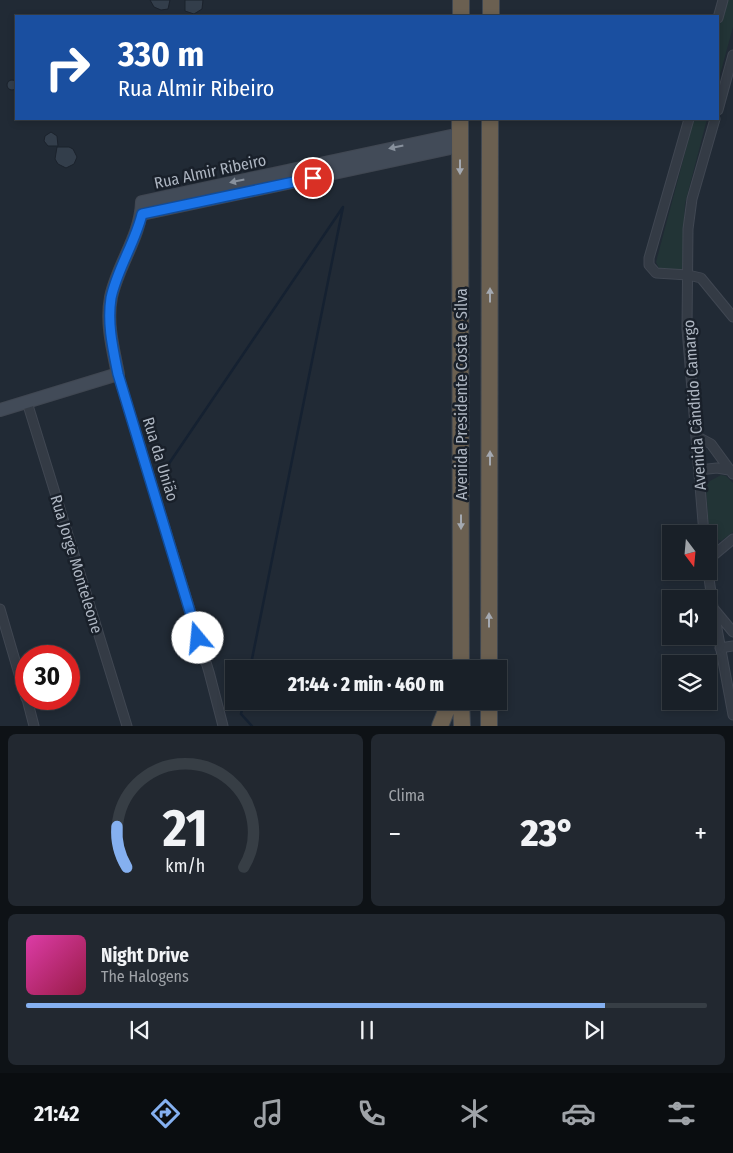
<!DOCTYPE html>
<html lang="pt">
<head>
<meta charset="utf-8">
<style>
	body { margin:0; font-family:"Fira Sans Condensed",sans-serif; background:#222830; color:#f1f3f6; height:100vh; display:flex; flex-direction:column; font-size:19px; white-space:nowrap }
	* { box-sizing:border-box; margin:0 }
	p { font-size:16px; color:#9fa3a8 }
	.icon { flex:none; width:28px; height:28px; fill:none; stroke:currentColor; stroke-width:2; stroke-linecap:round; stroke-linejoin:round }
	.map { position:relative; height:726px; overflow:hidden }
	.panel { display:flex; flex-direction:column; gap:8px; padding:8px; background:#0e1216; flex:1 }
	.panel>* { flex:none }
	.banner { position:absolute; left:15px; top:15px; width:704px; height:105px; border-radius:0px; box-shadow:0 2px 8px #0003,0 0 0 1px #373e45; background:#1a4fa0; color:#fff; overflow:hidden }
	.needle { width:32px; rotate:164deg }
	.fabs { position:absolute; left:662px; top:525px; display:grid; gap:10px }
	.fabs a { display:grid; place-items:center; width:55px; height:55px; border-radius:0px; background:#192028; box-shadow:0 2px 8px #0003,0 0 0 1px #373e45; font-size:25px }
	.speed { position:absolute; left:15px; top:645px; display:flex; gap:10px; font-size:25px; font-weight:700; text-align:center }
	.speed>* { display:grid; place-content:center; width:65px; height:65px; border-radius:50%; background:#192028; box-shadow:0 2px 8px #0003,0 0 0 1px #373e45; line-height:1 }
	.speed .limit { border:8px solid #d22; background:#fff; color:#111 }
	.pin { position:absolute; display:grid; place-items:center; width:42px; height:42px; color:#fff; margin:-21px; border:2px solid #fff; border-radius:50%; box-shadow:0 1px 5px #0007 }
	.me { position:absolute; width:55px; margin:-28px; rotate:343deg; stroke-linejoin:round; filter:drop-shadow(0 0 4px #0008) }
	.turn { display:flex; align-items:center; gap:18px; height:105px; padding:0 20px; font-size:22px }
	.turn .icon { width:65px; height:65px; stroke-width:2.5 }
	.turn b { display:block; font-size:35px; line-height:42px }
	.big { font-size:38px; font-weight:800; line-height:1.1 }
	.panel .tile { flex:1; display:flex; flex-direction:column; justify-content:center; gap:8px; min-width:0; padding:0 18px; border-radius:8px; background:#222830 }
	.panel .dial { align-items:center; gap:0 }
	.dial svg { height:130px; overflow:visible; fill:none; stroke:#373e45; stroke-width:7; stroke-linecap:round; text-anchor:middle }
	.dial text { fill:#f1f3f6; stroke:none }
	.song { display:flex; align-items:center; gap:15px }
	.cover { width:60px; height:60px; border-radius:8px; background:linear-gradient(135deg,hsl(320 70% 55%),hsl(340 70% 35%)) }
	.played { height:5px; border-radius:2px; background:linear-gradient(90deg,#85b0f0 85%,#373e45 85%) }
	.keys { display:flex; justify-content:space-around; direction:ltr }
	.heat { display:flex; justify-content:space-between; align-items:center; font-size:28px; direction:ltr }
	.panel .tiles { flex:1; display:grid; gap:8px; grid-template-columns:1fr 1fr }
	.tile:last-child { grid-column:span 2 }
	.trip { position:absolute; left:225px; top:660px; width:282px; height:50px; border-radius:0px; background:#192028; box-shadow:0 2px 8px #0003,0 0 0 1px #373e45; font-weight:800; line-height:50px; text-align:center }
	.menu { display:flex; height:80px; justify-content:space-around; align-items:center; background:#0a0d10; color:#9fa3a8 }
	.menu .icon { width:35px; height:35px }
	.menu .active { color:#85b0f0 }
	.menu b { font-size:22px; color:#f1f3f6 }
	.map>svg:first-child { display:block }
	.green { fill:#223436 }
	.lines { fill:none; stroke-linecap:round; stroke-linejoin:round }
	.stream { stroke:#152131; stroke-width:2.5 }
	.building { fill:#333e4b; stroke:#1b222c }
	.street-casing { stroke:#404752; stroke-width:11 }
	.secondary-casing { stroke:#404752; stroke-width:14 }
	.highway-casing { stroke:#3e4650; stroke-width:18 }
	.street { stroke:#343b45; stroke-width:9 }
	.secondary { stroke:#424b58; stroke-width:12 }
	.highway { stroke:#6b6051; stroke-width:16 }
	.oneway { fill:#88919d }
	.oneway2 { fill:#a4a9b1 }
	.route-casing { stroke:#114b97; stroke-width:12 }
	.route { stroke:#1a73e8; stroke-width:9 }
	.labels { text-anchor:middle; stroke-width:5; stroke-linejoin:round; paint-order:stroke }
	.street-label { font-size:16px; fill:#aeb6c2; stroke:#19202a }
</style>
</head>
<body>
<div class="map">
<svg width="733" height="726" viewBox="0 0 733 726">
	<rect width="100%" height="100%" fill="#212a35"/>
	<!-- green -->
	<path class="green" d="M726 0H733V27L718 82V32Z
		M694 119H707L685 204 682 272 659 268 656 262Z
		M721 475 726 476 733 483V532L721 541 713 537 709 530 706 487 710 481Z"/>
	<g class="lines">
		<!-- stream -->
		<path class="stream" d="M168 465 343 207 250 669
			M244 701 241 714 252 726"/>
	</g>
	<!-- building -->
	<path class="building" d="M150 0H170L168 9 161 10 154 7Z
		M185 0H203L202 9 194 14 185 11Z
		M7 85a5 5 0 1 1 10 0a5 5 0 1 1-10 0Z
		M51 132 57 136 58 146H48L44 141 45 136Z
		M57 147H69L73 149 77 157 74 164 66 168 58 164 55 159Z"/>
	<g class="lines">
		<!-- street casing -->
		<g class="street-casing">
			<path id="street" d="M718 18 723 0
				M718 110 733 55
				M689 119 649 258V265L656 273 688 275 701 278 733 317
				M118 374 209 672 223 726
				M27 402 127 726
				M696 436 711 444 733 474
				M699 470 717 468 729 470
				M704 534 687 329 688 229 692 199 715 119
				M709 559 733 539
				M708 571 713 607 733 715
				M0 609 26 698
				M714 609 733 632
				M720 648 733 646
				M27 699 34 726"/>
		</g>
		<!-- secondary casing -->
		<g class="secondary-casing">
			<path id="secondary" d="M142 214 460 146
				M0 410 118 374C113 349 106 323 111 297 118 264 141 236 142 202L460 134"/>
		</g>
		<!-- highway casing -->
		<g class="highway-casing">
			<path id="highway" d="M461 16V0
				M491 16V0
				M460 119 461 669
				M489 669 490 119
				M461 701 462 726
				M440 726 450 701
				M489 726V701"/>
		</g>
		<!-- street -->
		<use href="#street" class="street"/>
		<!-- secondary -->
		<use href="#secondary" class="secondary"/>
		<!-- highway -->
		<use href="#highway" class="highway"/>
	</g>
	<!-- one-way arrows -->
	<defs><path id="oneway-solid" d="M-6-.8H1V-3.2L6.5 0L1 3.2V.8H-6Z" transform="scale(1.25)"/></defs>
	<g class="oneway">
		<use href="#oneway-solid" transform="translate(396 147) rotate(168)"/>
		<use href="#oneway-solid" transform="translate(237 181) rotate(168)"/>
	</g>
	<g class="oneway2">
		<use href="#oneway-solid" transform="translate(460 167) rotate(90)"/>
		<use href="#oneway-solid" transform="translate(490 295) rotate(-90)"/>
		<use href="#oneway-solid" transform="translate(490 458) rotate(-90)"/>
		<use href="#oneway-solid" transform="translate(461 522) rotate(90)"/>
		<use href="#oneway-solid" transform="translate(489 620) rotate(-90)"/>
	</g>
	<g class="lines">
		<!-- route casing -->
		<g class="route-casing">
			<path id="route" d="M198 638 118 374C113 349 107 324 111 298 117 269 135 243 142 214L313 178"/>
		</g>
		<!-- route -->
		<use href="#route" class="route"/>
	</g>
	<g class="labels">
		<!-- street labels -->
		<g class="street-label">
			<text transform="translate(210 171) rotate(-12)" y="6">Rua Almir Ribeiro</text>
			<text transform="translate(461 394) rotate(-90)" y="6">Avenida Presidente Costa e Silva</text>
			<text transform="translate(694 405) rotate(-94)" y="6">Avenida Cândido Camargo</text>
			<text transform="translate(161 459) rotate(73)" y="6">Rua da União</text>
			<text transform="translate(77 564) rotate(73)" y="6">Rua Jorge Monteleone</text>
		</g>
	</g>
</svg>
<div class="fabs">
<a><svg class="needle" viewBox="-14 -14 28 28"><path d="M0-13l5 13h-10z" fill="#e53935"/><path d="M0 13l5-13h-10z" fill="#9fa3a8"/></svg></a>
<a><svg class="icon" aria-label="sound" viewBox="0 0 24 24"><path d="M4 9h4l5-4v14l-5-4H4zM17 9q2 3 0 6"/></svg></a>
<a><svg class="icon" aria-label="layers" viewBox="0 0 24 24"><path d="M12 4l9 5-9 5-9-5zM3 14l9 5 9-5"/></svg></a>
</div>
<div class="speed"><div class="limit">30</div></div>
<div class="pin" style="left:313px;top:178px;background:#d93025"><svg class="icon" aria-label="arrive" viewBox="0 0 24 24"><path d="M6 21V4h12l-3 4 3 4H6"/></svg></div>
<svg class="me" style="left:198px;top:638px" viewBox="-20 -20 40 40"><circle r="19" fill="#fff"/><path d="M0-13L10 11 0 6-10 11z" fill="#1a73e8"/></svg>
<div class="trip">21:44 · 2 min · 460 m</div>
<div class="banner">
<div class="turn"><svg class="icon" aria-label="right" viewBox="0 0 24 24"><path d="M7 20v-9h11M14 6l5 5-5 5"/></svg><div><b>330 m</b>Rua Almir Ribeiro</div></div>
</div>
</div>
<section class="panel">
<div class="tiles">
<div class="tile dial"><svg viewBox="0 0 100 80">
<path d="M14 69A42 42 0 1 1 86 69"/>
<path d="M14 69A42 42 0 0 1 8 44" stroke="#85b0f0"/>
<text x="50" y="56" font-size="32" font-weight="700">21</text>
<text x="50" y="72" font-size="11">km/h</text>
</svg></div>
<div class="tile"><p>Clima</p>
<div class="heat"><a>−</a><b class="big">23°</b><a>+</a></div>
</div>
<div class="tile">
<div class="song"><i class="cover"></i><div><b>Night Drive</b><p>The Halogens</p></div></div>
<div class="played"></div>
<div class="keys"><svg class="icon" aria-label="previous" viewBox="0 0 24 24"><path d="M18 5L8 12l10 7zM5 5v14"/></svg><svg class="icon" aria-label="pause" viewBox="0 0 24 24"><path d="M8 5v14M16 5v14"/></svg><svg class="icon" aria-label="next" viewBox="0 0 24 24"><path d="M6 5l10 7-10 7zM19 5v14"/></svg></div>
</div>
</div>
</section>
<nav class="menu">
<b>21:42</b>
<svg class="icon active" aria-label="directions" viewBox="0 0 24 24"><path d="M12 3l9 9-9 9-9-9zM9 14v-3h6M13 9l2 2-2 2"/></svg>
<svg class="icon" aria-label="music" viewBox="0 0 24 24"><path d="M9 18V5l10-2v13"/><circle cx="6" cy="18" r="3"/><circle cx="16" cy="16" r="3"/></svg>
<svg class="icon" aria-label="phone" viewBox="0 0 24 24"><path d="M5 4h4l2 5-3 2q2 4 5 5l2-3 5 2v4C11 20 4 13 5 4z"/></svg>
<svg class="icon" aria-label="climate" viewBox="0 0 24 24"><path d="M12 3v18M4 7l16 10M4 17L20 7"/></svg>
<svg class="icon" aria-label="car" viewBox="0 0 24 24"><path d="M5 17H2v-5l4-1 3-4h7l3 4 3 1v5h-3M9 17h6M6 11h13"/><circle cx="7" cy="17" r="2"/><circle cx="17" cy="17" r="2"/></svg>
<svg class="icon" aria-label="filters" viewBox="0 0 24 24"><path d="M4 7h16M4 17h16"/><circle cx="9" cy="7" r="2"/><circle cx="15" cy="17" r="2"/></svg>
</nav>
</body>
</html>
